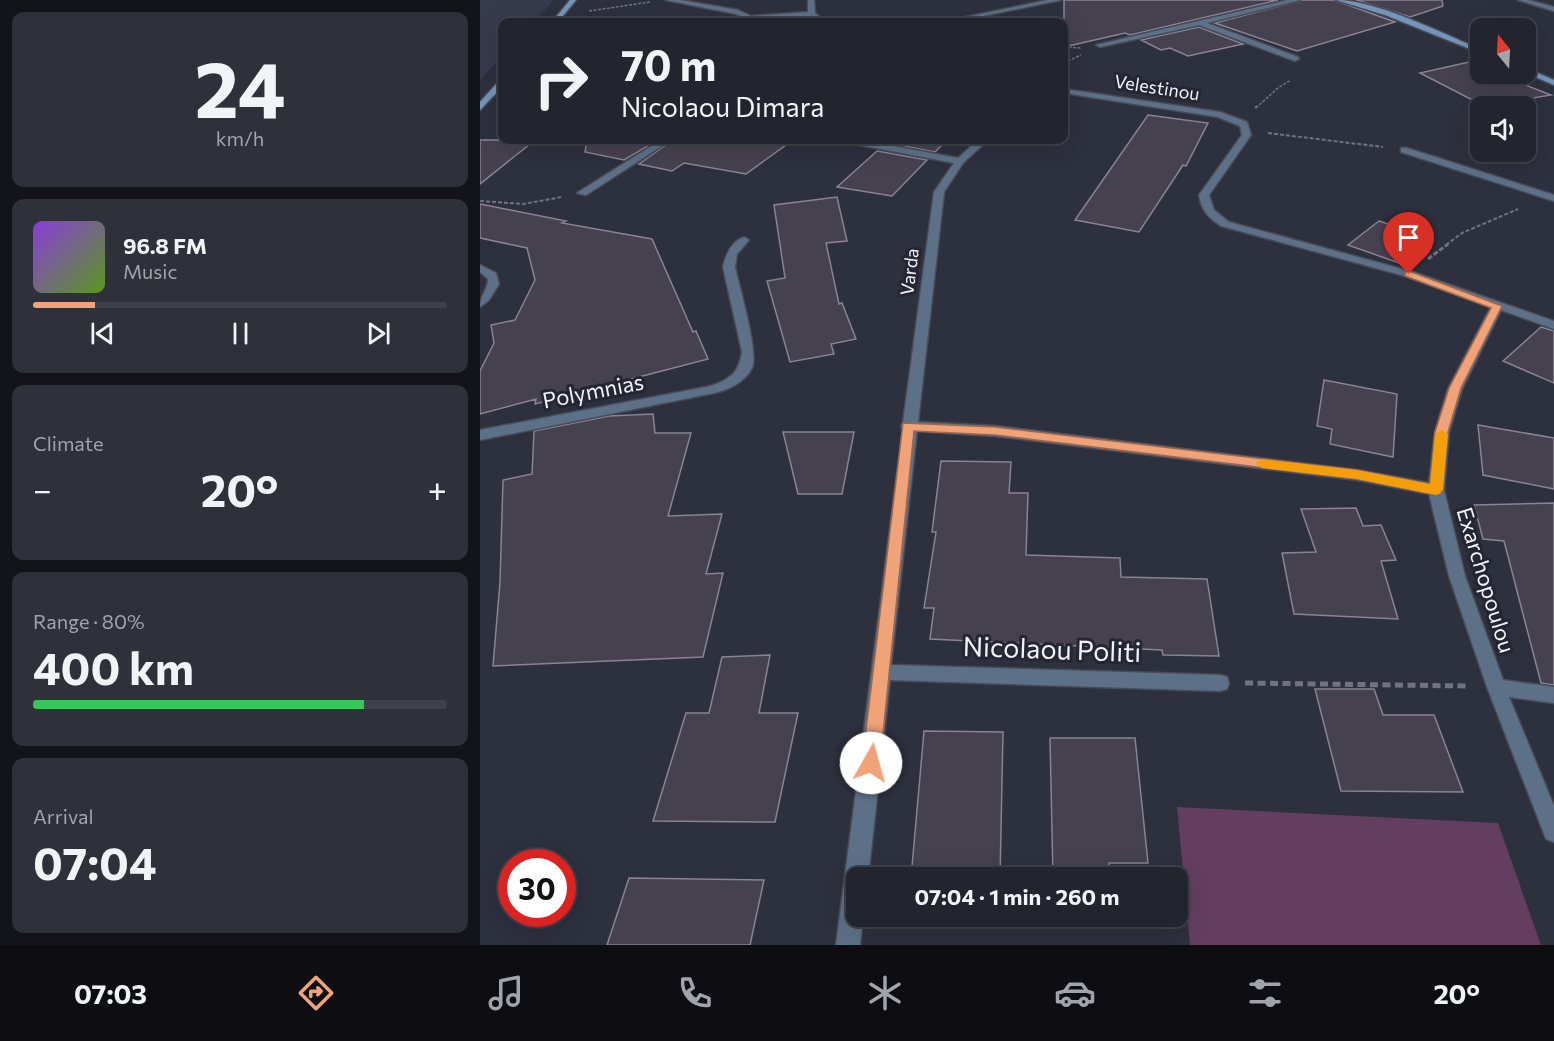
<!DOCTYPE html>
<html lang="en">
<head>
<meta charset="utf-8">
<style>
	body { margin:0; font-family:Commissioner,sans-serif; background:#2e303a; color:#f1f3f6; height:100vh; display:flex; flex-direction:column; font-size:22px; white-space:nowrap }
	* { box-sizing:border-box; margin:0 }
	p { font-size:20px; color:#a2a4aa }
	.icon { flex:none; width:33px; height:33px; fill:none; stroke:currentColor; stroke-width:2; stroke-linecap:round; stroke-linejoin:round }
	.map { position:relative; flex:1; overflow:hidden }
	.panel { display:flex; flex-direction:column; gap:12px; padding:12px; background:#131419; width:480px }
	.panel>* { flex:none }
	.banner { position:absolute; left:18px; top:18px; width:570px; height:126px; border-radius:12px; box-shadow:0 6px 24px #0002,0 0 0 2px #3f414a; background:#22242e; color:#f1f3f6; overflow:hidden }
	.needle { width:39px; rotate:342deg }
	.tools { position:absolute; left:990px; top:18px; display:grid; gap:12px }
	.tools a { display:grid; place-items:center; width:66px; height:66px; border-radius:12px; background:#22242e; box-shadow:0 6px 24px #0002,0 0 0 2px #3f414a; font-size:30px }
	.speed { position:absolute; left:18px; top:849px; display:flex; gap:12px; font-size:30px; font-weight:700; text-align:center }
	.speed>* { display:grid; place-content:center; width:78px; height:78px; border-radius:50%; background:#22242e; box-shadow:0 6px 24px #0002,0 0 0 2px #3f414a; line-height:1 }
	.speed .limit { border:9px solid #d22; background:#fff; color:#111 }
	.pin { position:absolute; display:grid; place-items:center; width:51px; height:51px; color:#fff; margin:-62px -26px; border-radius:50% 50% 50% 0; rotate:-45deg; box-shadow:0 0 6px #0007 }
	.pin .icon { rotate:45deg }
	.me { position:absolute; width:66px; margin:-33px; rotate:7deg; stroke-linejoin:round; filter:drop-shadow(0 0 4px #0008) }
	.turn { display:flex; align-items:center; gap:21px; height:126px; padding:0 24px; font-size:27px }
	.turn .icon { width:78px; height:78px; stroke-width:2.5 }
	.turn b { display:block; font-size:42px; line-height:51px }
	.big { font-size:45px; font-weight:700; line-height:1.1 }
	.panel .tile { flex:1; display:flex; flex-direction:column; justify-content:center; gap:9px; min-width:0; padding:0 21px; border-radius:12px; background:#2e303a }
	.panel .dial { align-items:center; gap:0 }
	.dial b { font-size:78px; line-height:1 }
	.song { display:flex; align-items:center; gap:18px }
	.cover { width:72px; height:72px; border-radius:9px; background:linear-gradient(135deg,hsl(270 70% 55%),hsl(90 70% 35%)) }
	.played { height:6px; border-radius:3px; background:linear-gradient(90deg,#f0a279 15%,#3f414a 15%) }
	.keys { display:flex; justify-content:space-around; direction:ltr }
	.heat { display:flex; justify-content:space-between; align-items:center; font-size:33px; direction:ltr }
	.charge { height:9px; border-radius:4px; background:linear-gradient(90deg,#34c759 80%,#3f414a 0) }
	.trip { position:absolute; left:366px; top:867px; width:342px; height:60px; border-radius:12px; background:#22242e; box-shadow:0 6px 24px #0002,0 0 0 2px #3f414a; font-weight:700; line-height:60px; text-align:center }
	.menu { display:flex; height:96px; justify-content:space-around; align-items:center; background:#0e0e12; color:#a2a4aa }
	.menu .icon { width:42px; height:42px }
	.menu .active { color:#f0a279 }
	.menu b { font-size:27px; color:#f1f3f6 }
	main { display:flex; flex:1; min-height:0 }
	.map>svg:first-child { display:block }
	.built { fill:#373a4d }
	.green { fill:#633e60 }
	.building { fill:#46414e; stroke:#898393; stroke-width:1.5 }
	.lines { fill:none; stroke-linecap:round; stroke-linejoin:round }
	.street-casing { stroke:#494b58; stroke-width:3 }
	.secondary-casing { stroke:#494b58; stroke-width:3 }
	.path-far3 { stroke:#71747f; stroke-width:1.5; stroke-dasharray:3 1.5; stroke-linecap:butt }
	.path-far2 { stroke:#71747f; stroke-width:2; stroke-dasharray:4 2; stroke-linecap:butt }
	.path-far1 { stroke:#71747f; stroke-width:3; stroke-dasharray:5 2; stroke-linecap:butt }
	.path { stroke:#71747f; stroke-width:5; stroke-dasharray:8 4.5; stroke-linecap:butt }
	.street { fill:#5c7188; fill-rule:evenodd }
	.secondary { fill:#7495b9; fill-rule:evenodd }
	.route { fill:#f0a279; stroke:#9c694f; stroke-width:1.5 }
	.slow { fill:#f59e0b }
	.labels { text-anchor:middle; stroke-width:6; stroke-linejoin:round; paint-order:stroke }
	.far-street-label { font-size:18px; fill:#f2f3fc; stroke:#242632 }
	.street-label { font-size:22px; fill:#f2f3fc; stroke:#242632 }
	.near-street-label { font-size:27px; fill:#f2f3fc; stroke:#242632 }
</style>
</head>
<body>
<main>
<section class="panel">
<div class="tile dial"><b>24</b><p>km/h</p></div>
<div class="tile">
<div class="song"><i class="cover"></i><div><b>96.8 FM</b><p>Music</p></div></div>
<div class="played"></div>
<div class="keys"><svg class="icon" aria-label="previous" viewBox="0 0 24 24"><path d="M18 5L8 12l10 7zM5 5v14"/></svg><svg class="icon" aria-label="pause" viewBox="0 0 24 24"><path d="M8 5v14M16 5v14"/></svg><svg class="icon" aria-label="next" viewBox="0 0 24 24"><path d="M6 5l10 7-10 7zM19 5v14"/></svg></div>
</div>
<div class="tile"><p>Climate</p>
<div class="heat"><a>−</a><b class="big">20°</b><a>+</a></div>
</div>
<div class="tile"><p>Range · 80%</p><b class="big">400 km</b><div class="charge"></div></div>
<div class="tile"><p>Arrival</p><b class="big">07:04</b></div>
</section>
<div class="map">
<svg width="1074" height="945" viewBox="0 0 1074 945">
	<rect width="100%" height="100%" fill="#2d303d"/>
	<!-- built -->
	<path class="built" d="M0 0H74L54 22H22V56L0 80Z"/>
	<!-- green -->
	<path class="green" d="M697 807 1018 823 1061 945H710Z"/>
	<!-- building -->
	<path class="building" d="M584 0H798L650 35 645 33 584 47Z
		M822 0H854L915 22 817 51 735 23Z
		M876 0H962L963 6 930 17Z
		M719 27 763 44 708 56 690 48 681 50 661 40Z
		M989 62 1000 67V74H1017L1071 95 1004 106 940 73Z
		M668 115 728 123 706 166 703 165 659 232 595 220Z
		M0 140H55L0 184Z
		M107 140H178L144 160 105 152Z
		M193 140H313L266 174 204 163 192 171 159 164Z
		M412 140H467L455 152 408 143Z
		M397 151 447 160 412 196 357 187Z
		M357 197 367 241 346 243 359 304 362 303 376 339 351 344 354 354 310 362 287 281 305 278 294 205Z
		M0 204 86 221 82 223 172 239 213 332 216 331 228 359 55 404 56 399 0 414V371L14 343 11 325 35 320 55 280 47 248 0 238Z
		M899 221 949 237 919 263 868 245Z
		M1061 327 1074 331V383L1023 361Z
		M844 380 917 394 913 457 850 444 852 429 837 426Z
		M173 414 175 433H211L188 516 242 514 226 574 243 573 223 657 13 666 20 582 23 480 52 474 54 431 129 416Z
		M998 425 1074 438V489L1003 475Z
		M303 432H374L362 494H318Z
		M461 461 531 462 529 493H548L546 555 640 558 641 577 727 579 739 656 683 655 682 650 450 639 454 608H444L456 532H452Z
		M1074 503V685L1061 683 1024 541 1003 539 994 505Z
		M876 508 883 526 901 525 916 560 901 561 918 619 814 614 802 553 836 552 821 509Z
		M290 655 279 713H318L295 822 173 821 206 713H229L242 657Z
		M835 689H894L903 715H954L983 792 861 791Z
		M444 731 523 732 520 878H431Z
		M570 738H655L668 863H629L631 878H573Z
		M149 878 284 880 270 945H127Z"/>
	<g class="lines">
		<!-- street casing -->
		<g class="street-casing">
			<path id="street" d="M186 0H200L258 10 271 16 328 12V0H334L335 13 346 22H339L331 16 262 22 265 18 256 14Z
				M568 0H581L473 22H462Z
				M808 0H820L727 23 818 57 819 59 815 61 719 25 620 47 616 45Z
				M1038 0H1048L1074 7V11Z
				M584 89 740 112 767 122 771 135 729 195 734 210 749 222 933 272 1074 321V329L1021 310 982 389 969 432 964 490 985 576 1023 680 1074 687V703L1029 697 1074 806V842L1066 839 1007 687 969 576 949 494 877 480 515 436 437 431 411 665 740 675 747 677 749 683 747 689 740 691 410 680 388 878H376V916H383L380 945H356L423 429 421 426 423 423 454 192 474 163 369 143 365 140H381L478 158 498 140H508L483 163 464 192 438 422 515 426 877 470 949 483 955 432 968 389 1011 307 925 276 741 226C729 218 721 210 719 195L762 135 760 126 738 117 584 93Z
				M181 140H191L106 195 97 193Z
				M921 148H927L1074 195V201L921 152Z
				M264 237 269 240 257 254 255 267C259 286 279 353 272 368 265 382 248 390 234 393L0 440V430L231 386C250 379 259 373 262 352L243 267C246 254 251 242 264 237Z
				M0 265 16 273 19 284 9 300 0 307C0 295 8 290 8 279L0 272Z"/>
		</g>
		<!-- secondary casing -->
		<g class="secondary-casing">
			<path id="secondary" d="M90 0H96L78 22H72Z
				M856 0C897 0 961 33 1000 49V53L905 15Z
				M1046 68 1074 80V85L1046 73Z
				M19 81H22V87L0 110V102Z"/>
		</g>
		<!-- path-far3 -->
		<path class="path-far3" d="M109 11 170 2
			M584 47 601 48
			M584 63 601 55
			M776 108 799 87 811 80"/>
		<!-- path-far2 -->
		<path class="path-far2" d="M775 108 777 106
			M788 133 903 147
			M0 201 43 204 82 197
			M966 245 982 233 1038 209"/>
		<!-- path-far1 -->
		<path class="path-far1" d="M948 259 968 244"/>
		<!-- path -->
		<path class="path" d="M765 683 988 686"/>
		<!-- street -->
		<use href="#street" class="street"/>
		<!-- secondary -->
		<use href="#secondary" class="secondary"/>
	</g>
	<!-- route -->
	<path class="route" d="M929 271 1022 306 981 388 968 432 961 494 956 495 877 479 515 435 434 431 400 763 397 769 391 771 384 769 382 763 423 423 515 427 877 470 950 484 955 432 969 388 1011 308 925 276V272Z"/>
	<!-- slow -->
	<path class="slow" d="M962 430 968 434 963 490 956 495 877 479 782 468 776 463 782 459 877 470 950 484 955 434Z"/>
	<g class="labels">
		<!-- far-street labels -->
		<g class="far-street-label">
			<text transform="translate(677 88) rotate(9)" y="6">Velestinou</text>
			<text transform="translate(430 272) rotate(-83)" y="6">Varda</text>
		</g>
		<!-- street labels -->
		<g class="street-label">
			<text transform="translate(113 391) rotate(-11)" y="8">Polymnias</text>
			<text transform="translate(1006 580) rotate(73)" y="8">Exarchopoulou</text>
		</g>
		<!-- near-street labels -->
		<g class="near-street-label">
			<text transform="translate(572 650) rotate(2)" y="9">Nicolaou Politi</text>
		</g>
	</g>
</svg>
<div class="tools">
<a><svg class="needle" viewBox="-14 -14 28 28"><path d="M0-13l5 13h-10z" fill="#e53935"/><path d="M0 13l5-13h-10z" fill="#a2a4aa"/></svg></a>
<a><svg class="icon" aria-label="sound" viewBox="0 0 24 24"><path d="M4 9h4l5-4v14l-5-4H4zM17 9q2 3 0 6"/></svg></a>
</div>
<div class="speed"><div class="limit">30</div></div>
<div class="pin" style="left:929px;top:274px;background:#d93025"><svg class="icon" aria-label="arrive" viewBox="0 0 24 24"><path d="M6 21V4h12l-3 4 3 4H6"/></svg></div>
<svg class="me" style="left:391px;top:763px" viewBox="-20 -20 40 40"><circle r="19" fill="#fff"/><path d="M0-13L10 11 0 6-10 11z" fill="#f0a279"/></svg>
<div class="trip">07:04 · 1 min · 260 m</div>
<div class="banner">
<div class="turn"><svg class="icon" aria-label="right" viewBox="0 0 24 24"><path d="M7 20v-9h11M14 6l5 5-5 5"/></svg><div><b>70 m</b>Nicolaou Dimara</div></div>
</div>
</div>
</main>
<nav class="menu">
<b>07:03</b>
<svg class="icon active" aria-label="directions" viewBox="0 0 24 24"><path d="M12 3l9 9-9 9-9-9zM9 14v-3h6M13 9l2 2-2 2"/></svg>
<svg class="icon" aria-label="music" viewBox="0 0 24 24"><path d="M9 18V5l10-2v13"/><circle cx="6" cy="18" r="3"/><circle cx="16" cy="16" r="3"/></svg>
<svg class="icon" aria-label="phone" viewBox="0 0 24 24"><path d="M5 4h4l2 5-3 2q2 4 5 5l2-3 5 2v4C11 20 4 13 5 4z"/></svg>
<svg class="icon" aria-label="climate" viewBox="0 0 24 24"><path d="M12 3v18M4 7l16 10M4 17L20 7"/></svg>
<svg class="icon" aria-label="car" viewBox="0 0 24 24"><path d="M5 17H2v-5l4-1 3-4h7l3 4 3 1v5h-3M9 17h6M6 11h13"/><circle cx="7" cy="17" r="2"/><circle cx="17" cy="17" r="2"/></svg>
<svg class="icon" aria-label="filters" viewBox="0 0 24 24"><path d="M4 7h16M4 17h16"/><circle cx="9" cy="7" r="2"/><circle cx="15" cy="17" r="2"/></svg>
<b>20°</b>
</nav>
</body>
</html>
